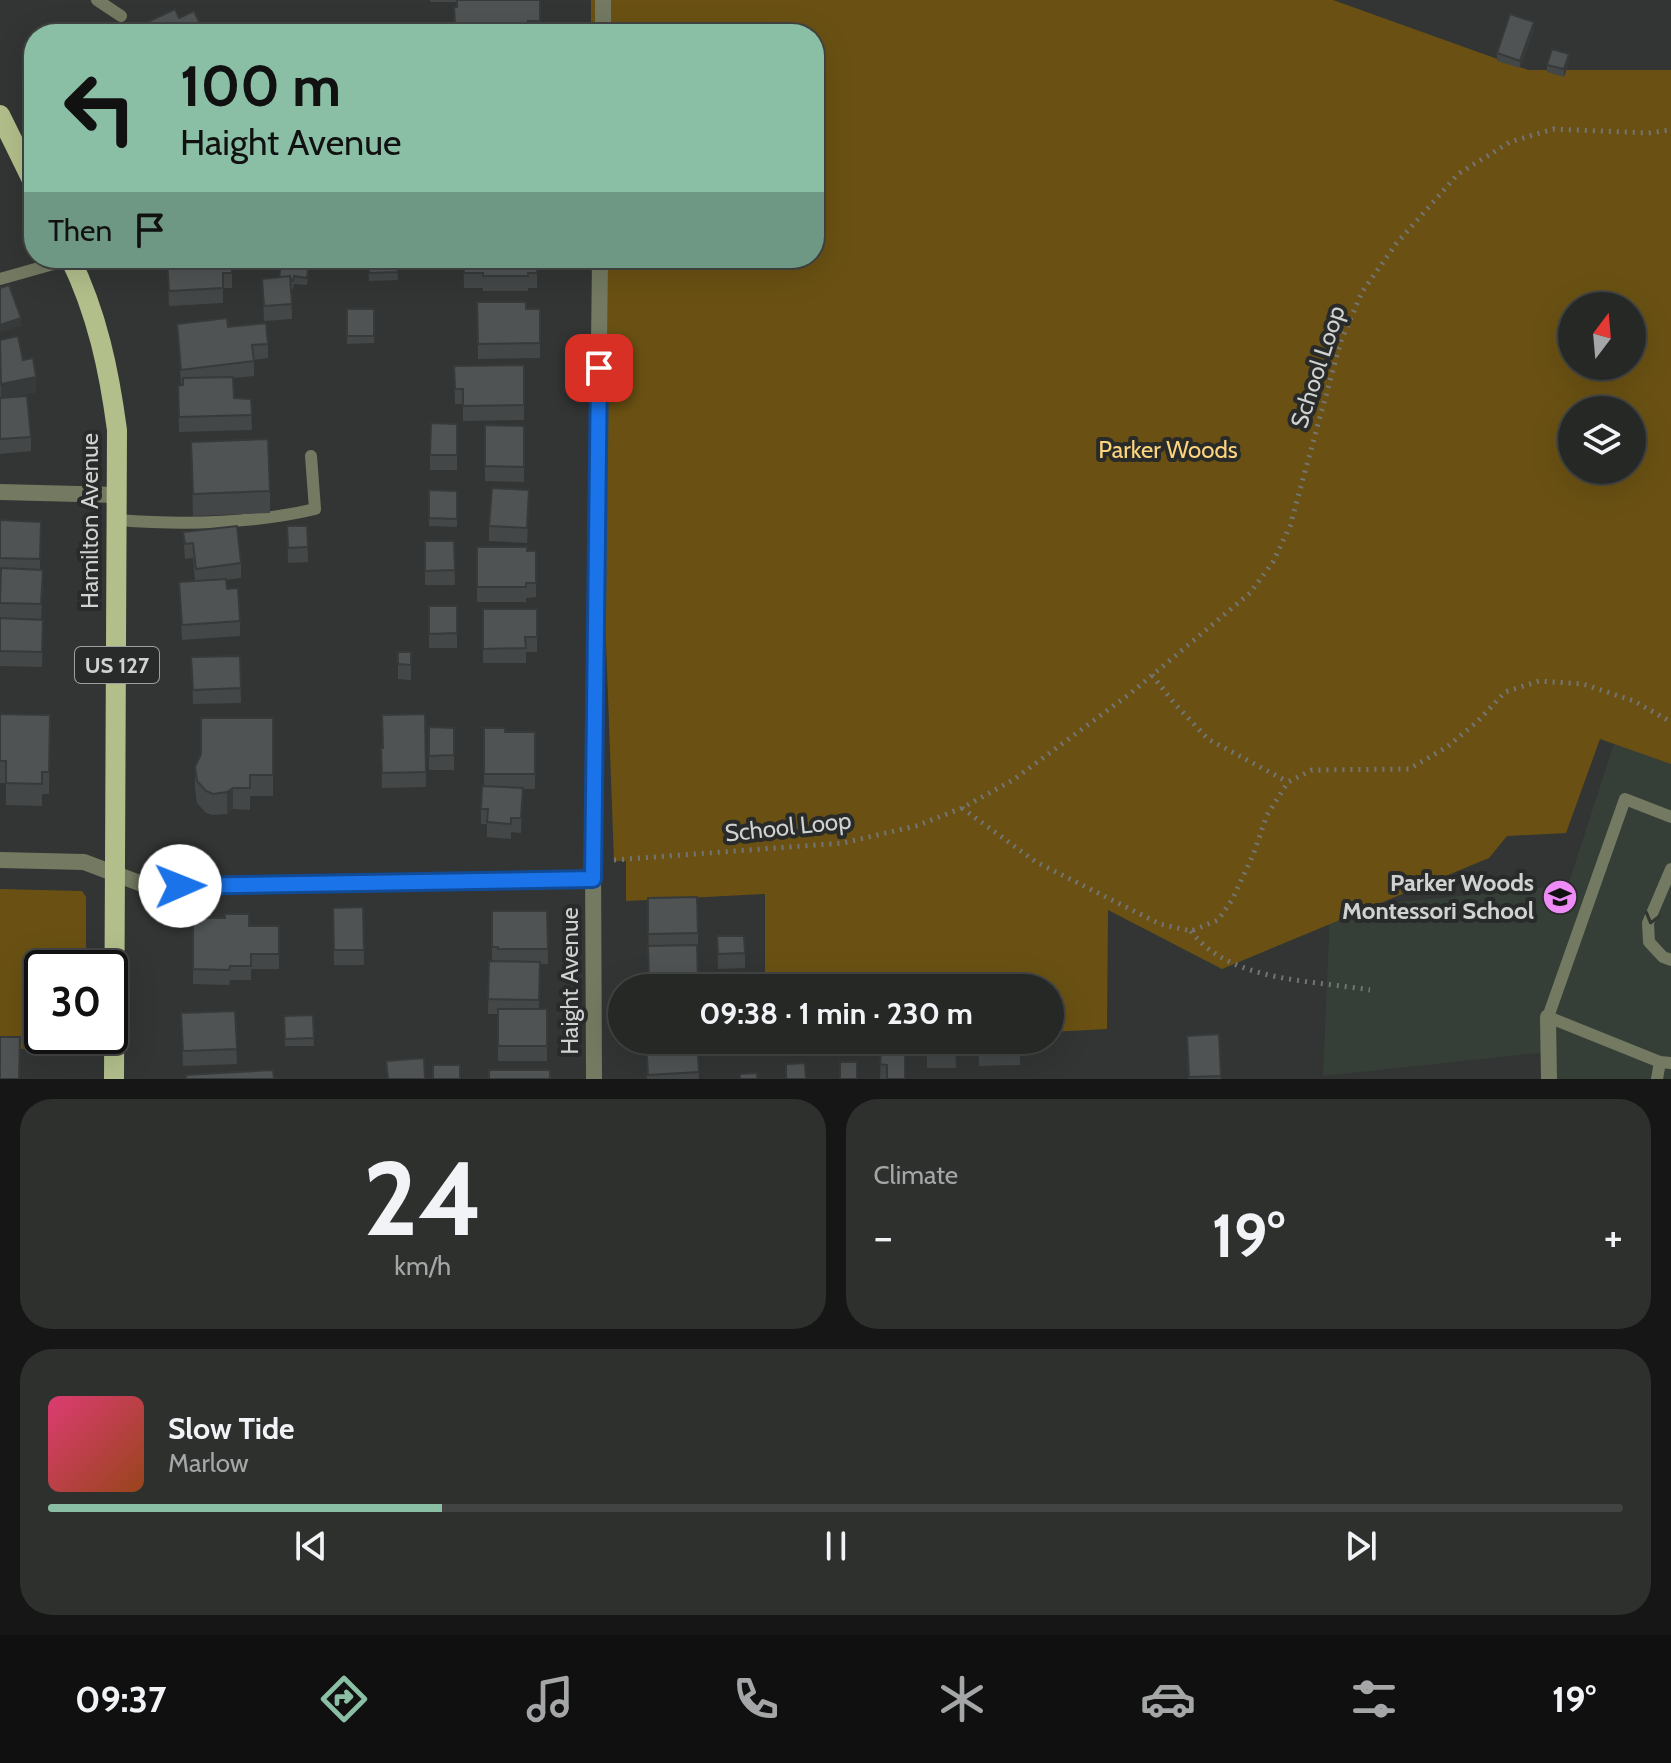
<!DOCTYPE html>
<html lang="en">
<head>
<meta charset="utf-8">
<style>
	body { margin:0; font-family:Cabin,sans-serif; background:#2e302e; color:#f1f3f6; height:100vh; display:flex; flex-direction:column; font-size:30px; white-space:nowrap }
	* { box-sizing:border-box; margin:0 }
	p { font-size:26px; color:#a4a6a7 }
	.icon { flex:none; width:44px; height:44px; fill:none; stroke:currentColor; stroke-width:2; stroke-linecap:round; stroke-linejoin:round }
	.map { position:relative; height:1079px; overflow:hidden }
	.sheet { display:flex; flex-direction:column; gap:20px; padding:20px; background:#151615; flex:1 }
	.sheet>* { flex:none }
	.top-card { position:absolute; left:24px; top:24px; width:800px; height:244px; border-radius:32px; box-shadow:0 8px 32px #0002,0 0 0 2px #424443; background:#8abfa5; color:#111; overflow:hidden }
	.needle { width:52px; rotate:16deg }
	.buttons { position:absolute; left:1558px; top:292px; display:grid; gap:16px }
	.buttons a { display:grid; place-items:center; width:88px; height:88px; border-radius:50%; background:#262826; box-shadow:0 8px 32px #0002,0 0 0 2px #424443; font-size:40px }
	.speed { position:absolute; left:24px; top:950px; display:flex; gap:16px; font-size:40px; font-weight:700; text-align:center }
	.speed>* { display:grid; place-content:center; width:104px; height:104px; border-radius:50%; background:#262826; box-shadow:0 8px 32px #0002,0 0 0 2px #424443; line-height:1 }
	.speed .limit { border:4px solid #111; border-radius:12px; background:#fff; color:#111 }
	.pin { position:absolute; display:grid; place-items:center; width:68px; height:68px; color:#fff; margin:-34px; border-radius:16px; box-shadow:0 4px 12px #0006 }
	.me { position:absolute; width:88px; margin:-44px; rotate:89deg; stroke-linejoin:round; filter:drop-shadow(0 0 6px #0008) }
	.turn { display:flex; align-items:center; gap:28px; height:168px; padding:0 24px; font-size:36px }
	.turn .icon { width:104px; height:104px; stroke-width:2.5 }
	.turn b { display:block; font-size:56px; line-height:68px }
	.then { display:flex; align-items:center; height:76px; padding:0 24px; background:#0003; gap:16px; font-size:30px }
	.big { font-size:60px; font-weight:700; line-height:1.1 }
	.sheet .tile { flex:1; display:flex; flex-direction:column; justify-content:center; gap:12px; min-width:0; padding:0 28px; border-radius:32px; background:#2e302e }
	.sheet .dial { align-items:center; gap:0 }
	.dial b { font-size:104px; line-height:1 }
	.song { display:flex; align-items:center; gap:24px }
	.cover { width:96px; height:96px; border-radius:12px; background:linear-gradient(135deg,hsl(340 70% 55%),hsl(20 70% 35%)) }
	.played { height:8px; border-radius:4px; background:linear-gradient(90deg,#8abfa5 25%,#424443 25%) }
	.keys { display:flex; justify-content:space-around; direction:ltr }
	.heat { display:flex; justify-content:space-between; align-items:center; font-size:44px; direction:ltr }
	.sheet .tiles { flex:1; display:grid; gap:20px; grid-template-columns:1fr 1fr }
	.tile:last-child { grid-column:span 2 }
	.trip { position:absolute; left:608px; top:974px; width:456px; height:80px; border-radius:40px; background:#262826; box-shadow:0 8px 32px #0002,0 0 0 2px #424443; font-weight:700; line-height:80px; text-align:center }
	.tab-bar { display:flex; height:128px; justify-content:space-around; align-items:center; background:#0f100f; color:#a4a6a7 }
	.tab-bar .icon { width:56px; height:56px }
	.tab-bar .active { color:#8abfa5 }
	.tab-bar b { font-size:36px; color:#f1f3f6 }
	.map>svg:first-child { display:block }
	.built { fill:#353e37 }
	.green { fill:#6a5113; fill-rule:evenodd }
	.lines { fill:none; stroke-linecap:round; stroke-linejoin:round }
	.path { stroke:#737574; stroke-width:5; stroke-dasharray:2 6; stroke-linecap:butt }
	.service { stroke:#737a61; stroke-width:12 }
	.minor { stroke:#737a61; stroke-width:16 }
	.primary { stroke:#b2bf8b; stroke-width:20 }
	.wall { fill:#444747 }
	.shaded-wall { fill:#373a3a }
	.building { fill:#4f5353; stroke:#373a3a; stroke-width:2 }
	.oneway { stroke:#333731 }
	.route-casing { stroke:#114b97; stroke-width:20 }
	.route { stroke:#1a73e8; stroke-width:14 }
	.labels { text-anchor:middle; stroke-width:8; stroke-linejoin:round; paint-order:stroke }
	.shield { fill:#282b29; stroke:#9ea09f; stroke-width:2 }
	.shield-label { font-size:22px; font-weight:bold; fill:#d0d2d1 }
	.street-label { font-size:24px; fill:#d0d2d1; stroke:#282b29 }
	.park-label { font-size:24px; fill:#fcd47e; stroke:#282b29 }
	.poi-label { font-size:24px; font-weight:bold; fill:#d0d2d1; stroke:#282b29; text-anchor:end }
</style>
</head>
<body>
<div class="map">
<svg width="1671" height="1079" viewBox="0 0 1671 1079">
	<rect width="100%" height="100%" fill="#323533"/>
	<!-- built -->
	<path class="built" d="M1617 734 1671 751V1079H1549L1547 1052 1323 1076 1330 909 1568 885Z"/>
	<!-- green -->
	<path class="green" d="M591 0H1333L1528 70H1671V764L1600 739 1566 833 1507 836 1489 858 1222 969 1108 910 1107 1029 1050 1032V988H765V894L626 901V861H614L598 422 595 258H814V34H591ZM1572 306H1632V366H1572ZM1572 410H1632V470H1572Z
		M0 889 82 891 86 897V968H42V1036H85L84 1051 0 1048Z"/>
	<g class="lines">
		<!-- path -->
		<path class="path" d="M1152 675 1175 704 1208 739 1288 782
			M962 808 1036 862 1160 924 1191 931 1218 920 1232 900 1253 855 1267 815 1288 782 1312 770 1409 769 1447 747 1478 721 1505 692 1539 681 1583 684 1634 701 1671 722
			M614 860 843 843 916 826 962 808 1013 780 1131 693 1250 593 1273 562 1290 526 1341 341 1362 292 1396 244 1458 174 1510 142 1553 129 1648 133 1671 130
			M1191 931C1229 982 1311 980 1370 990"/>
		<!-- service -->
		<path class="service" d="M97 0 121 16
			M0 279 71 259
			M118 520C183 525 252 524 315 509L311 456
			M1671 817 1625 799 1548 1017 1660 1062 1671 1063
			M1671 869 1648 923 1649 942 1663 957 1671 960
			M1657 1079 1660 1062"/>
		<!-- minor -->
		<path class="minor" d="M603 34V0
			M0 492 118 495
			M0 860 84 862 150 887 593 879
			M1548 1017 1549 1079
			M594 1079 593 858 600 258"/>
		<!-- primary -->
		<path class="primary" d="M0 115 34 184
			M70 258C97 313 109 370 117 430L114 1079"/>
	</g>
	<!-- wall -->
	<path class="wall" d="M430 0H456V2H430Z
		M540 0V34H455L454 7Z
		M1534 30 1520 68 1497 61V53Z
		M1569 62 1564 77 1547 72V65Z
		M167 258 232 273V288H223V303L169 306Z
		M368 258H397L398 280 369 281Z
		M463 258H537V288H528V291H483V288H464Z
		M310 264 307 285 294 284 293 289H291L292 319 264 321 262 279 279 277Z
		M477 302 526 309H540V358L478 359Z
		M347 309H374V343L347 344Z
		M177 324 228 327 268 344V358L254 360V376L233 378 234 398 251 399 252 430 179 432 178 386 183 385V384L181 385Z
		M0 340 23 360 36 392 12 397 31 437V451L0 454Z
		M524 365V420L463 421V404H455L454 366Z
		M457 424V470H430V455Z
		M485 425 524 426V482L485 481Z
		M191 442 270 491V513L193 516Z
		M429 490 457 491V527L429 526Z
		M529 505 527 543 489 541V526Z
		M0 520 41 522 40 570 43 585 41 619 0 618Z
		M287 526H307L308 562 288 563Z
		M183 532 241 563V578L226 580 227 589 240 621V636L182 640 179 582 195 581 193 558 185 559Z
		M425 541H454L455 585H425Z
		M477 547 536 551V597L526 598V602H477Z
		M429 606H457V648H429Z
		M483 609H537V652H526V663H483Z
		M0 618 43 620 42 667 0 666Z
		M398 652H411V680L398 679Z
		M240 656 241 703 193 704 191 657Z
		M0 714 50 715 49 794H42V806L6 805V783H0Z
		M425 714 426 787 382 788 381 748H383Z
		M273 718V796H250V810L233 809 227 814 213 815 206 813 197 803 195 789V767Z
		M429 727 454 728V770H429Z
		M484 728 505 732H535V789H523L521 833 511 832V839L487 837V824H481V809L484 786Z
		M648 898 698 933V988H649Z
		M363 907 364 965H334L333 908Z
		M492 911H547L548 964H540L539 1009H547V1061H498V1014H488L489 961H492Z
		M193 918 249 926H279V969H251V980H230L229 985 193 984Z
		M717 936 745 953V968L718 969Z
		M235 1011 237 1064 183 1066 181 1013Z
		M313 1015 314 1046H285L284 1016Z
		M1219 1034 1221 1079H1188L1187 1036Z
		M646 1040H697L699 1079H647Z
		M730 1040H756V1043L730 1045Z
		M927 1040H955L956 1068H927Z
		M961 1040H975V1054H961Z
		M978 1040H1020V1065L979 1066Z
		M881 1046 905 1079H880Z"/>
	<!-- shaded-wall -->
	<path class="shaded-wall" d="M1534 22V30L1520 68V61Z
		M1569 54V62L1564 77V69Z
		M21 318V326L0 332V325Z
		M36 377V392L1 399V384Z
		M233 788V809L227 814V792Z"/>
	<!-- building -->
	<path class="building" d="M457 0H540V21H528L529 34H469V25H455L454 7H457Z
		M175 9 179 18 194 11 205 34H122Z
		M1510 14 1534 22 1520 61 1497 53Z
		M1552 49 1569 54 1564 69 1547 65Z
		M167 258H231L232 273H223V288L169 291Z
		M282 258H310L307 278 294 276 293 281H291L290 276 279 277Z
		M369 258H397L398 272 369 273Z
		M463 258H537V273H528V276H483V273H464Z
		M290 276 292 304 264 306 262 279Z
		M9 285 21 318 0 325V288Z
		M477 302H526V309H540V343L478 344Z
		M347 309H374V336H347Z
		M227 318 228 327 266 323 268 344 252 345 254 361 181 370 177 324Z
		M18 336 23 360 33 358 36 377 1 384 0 340Z
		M524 365V405L463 406V389H455L454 366Z
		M233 377 234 398 251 399 252 415 179 417 178 386 183 385V378Z
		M27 396 31 437 0 439V398Z
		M431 423 457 424V455H430Z
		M485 425 524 426V467L485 466Z
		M268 439 270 491 193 494 191 442Z
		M492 488 529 490 527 528 489 526Z
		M429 490 457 491V519L429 518Z
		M0 520 41 522 40 559 0 558Z
		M237 526 241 563 196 569 193 543 185 544 183 532Z
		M287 526H307L308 547 288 548Z
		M425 541H454L455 570 425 571Z
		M477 547H527V551H536V583H526V587H477Z
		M1 568 43 570 41 604 0 603Z
		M226 579 227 589 238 588 240 621 182 625 179 582Z
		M429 606H457V633L429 634Z
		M483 609H537V637H525L526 648 483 649Z
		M0 618 43 620 42 652 0 651Z
		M398 652H411V665L398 664Z
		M240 656 241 688 193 690 191 657Z
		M0 714 50 715 49 772H42V784L6 783V761H0Z
		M425 714 426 772 382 773 381 748H383L382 715Z
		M201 718H273V775H250V788H233L227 792 213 794 206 791 197 781 195 767 201 754Z
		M429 727 454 728V755L429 756Z
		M484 728H505V732H535V774H484Z
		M482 786 523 788 521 818H511V824L487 822 488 809H481Z
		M697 897 698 933 648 934V898Z
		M363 907 364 950H334L333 908Z
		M492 911H547L548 949H498V947H492Z
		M225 914H249V926H279V954H251V966H230L229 970 193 969V918H225Z
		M717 936H744L745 953 718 954Z
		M697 945 698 979 649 980 648 946Z
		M489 961 540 962 539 1000 488 999Z
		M498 1009H547V1046H498Z
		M235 1011 237 1049 183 1051 181 1013Z
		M313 1015 314 1038 285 1039 284 1016Z
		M1219 1034 1221 1076 1189 1077 1187 1036Z
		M0 1037H20L19 1079H0Z
		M646 1040H697L699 1072 648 1075Z
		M927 1040H955L956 1053 927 1054Z
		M961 1040H975V1046H961Z
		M979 1040H1020V1050L979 1051Z
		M881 1046H905V1079H887V1065L880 1064Z
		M424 1058 425 1079H388L386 1061Z
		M840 1062H857V1079H840Z
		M805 1063 806 1079H786V1064Z
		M433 1065H460V1079H433Z
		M273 1070 274 1079H186V1075Z
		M489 1070H550V1079H489Z
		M757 1073V1079H740V1074Z"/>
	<!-- one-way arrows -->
	<defs><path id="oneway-chevron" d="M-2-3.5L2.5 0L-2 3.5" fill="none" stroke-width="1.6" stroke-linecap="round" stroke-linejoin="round" transform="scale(2)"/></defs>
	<use class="oneway" href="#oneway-chevron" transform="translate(1652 918) rotate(105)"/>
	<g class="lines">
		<!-- route casing -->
		<g class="route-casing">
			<path id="route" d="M180 886 593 879 599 368"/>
		</g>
		<!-- route -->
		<use href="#route" class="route"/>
	</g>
	<!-- icons -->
	<defs>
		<g id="school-disc" transform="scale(1.8)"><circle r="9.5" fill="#ef8bf7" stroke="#282b29"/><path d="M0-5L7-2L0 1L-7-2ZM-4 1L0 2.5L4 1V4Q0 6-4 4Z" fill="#111"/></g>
	</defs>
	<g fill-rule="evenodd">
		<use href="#school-disc" x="1560" y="897"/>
	</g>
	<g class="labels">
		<!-- shield labels -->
		<rect class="shield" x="75" y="647" width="84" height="36" rx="6"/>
		<g class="shield-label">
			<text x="117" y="673">US 127</text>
		</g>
		<!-- street labels -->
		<g class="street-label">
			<text transform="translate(1318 367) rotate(-72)" y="8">School Loop</text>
			<text transform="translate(90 521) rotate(-90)" y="8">Hamilton Avenue</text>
			<text transform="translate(788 827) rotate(-6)" y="8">School Loop</text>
			<text transform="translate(570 981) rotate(-90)" y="8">Haight Avenue</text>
		</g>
		<!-- park labels -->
		<g class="park-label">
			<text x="1168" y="458">Parker Woods</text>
		</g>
		<!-- poi labels -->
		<g class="poi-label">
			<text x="1534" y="891">Parker Woods<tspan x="1534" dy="28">Montessori School</tspan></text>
		</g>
	</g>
</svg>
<div class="buttons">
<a><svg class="needle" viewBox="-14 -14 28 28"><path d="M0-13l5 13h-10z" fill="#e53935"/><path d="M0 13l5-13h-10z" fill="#a4a6a7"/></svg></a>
<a><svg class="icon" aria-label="layers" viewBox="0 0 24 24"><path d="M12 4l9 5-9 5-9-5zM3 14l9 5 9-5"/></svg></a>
</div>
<div class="speed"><div class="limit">30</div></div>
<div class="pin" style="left:599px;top:368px;background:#d93025"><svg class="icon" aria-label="arrive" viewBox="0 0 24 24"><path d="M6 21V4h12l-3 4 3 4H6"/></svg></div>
<svg class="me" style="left:180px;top:886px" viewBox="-20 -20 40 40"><circle r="19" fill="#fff"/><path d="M0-13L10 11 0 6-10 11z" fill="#1a73e8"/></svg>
<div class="trip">09:38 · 1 min · 230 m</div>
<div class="top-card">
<div class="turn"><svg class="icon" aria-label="left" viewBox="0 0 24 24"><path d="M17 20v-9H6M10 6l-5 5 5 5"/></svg><div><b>100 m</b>Haight Avenue</div></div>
<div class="then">Then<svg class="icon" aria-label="arrive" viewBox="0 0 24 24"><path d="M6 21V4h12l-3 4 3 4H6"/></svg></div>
</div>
</div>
<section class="sheet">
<div class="tiles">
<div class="tile dial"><b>24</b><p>km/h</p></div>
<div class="tile"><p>Climate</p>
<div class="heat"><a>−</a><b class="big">19°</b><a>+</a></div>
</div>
<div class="tile">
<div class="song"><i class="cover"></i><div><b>Slow Tide</b><p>Marlow</p></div></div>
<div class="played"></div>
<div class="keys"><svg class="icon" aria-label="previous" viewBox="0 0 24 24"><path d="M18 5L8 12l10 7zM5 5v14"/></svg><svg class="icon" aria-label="pause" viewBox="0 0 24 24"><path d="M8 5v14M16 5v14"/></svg><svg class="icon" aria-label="next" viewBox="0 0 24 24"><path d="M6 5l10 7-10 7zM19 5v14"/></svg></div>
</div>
</div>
</section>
<nav class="tab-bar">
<b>09:37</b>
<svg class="icon active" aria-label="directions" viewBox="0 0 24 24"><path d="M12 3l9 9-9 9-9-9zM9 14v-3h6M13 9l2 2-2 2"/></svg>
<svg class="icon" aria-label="music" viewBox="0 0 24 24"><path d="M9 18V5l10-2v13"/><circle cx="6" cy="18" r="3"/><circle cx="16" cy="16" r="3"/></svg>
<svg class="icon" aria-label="phone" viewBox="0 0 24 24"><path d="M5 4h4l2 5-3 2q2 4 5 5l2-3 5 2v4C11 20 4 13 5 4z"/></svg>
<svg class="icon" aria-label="climate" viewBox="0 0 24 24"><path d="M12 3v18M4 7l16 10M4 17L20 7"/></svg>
<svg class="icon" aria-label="car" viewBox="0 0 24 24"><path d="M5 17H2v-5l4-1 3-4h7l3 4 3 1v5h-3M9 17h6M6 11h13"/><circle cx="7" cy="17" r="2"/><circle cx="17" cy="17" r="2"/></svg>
<svg class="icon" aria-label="filters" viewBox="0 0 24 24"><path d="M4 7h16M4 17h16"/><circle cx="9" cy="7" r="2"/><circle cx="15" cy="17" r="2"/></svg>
<b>19°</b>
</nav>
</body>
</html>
